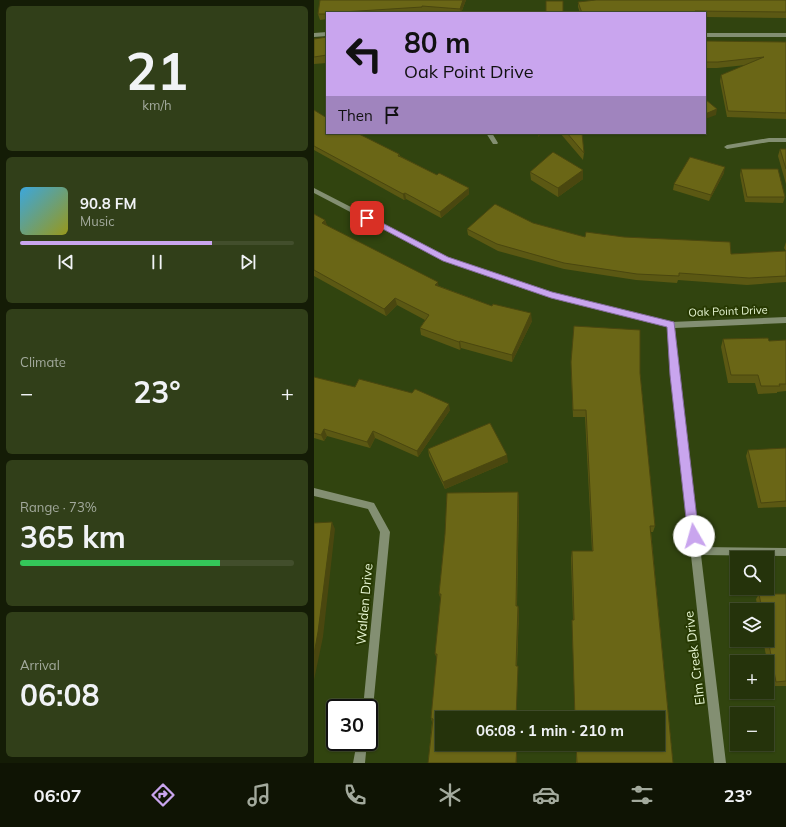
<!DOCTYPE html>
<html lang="en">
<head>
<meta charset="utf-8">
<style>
	body { margin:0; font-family:Mulish,sans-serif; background:#313f19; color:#f1f3f6; height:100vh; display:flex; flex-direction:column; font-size:15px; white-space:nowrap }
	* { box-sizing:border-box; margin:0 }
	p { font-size:13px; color:#a3aa9d }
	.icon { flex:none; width:22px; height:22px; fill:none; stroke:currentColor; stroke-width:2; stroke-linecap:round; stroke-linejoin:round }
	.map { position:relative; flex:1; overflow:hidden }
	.side { display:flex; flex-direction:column; gap:6px; padding:6px; background:#141c06; width:314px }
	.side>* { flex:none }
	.top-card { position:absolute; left:12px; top:12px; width:380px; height:122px; border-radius:0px; box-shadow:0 1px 3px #0004,0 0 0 1px #424e2c; background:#c9a5ee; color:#111; overflow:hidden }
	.fabs { position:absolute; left:416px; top:551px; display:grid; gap:8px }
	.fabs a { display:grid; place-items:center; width:44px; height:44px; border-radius:0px; background:#25330b; box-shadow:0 1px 3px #0004,0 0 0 1px #424e2c; font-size:20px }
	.speed { position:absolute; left:12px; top:699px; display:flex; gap:8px; font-size:20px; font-weight:700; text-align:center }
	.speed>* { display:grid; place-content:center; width:52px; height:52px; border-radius:50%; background:#25330b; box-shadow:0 1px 3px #0004,0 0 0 1px #424e2c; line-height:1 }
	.speed .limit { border:2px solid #111; border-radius:6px; background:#fff; color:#111 }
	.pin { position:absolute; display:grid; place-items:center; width:34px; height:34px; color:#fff; margin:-17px; border-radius:8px; box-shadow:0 2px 6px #0006 }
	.me { position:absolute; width:44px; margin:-22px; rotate:353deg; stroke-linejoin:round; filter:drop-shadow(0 0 3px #0008) }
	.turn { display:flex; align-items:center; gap:14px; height:84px; padding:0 12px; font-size:18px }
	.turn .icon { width:52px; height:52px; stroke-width:2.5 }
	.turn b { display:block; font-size:28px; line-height:34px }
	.then { display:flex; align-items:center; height:38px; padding:0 12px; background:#0003; gap:8px; font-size:15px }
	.big { font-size:30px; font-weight:700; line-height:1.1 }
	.side .tile { flex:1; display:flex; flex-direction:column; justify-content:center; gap:6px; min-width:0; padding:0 14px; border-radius:6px; background:#313f19 }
	.side .dial { align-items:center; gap:0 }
	.dial b { font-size:52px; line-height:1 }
	.song { display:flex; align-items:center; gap:12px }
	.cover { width:48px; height:48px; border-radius:6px; background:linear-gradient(135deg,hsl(200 70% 55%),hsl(60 70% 35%)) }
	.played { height:4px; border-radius:2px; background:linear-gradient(90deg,#c9a5ee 70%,#424e2c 70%) }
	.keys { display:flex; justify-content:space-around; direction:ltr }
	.heat { display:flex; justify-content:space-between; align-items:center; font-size:22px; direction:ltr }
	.charge { height:6px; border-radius:3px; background:linear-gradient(90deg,#34c759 73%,#424e2c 0) }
	.trip { position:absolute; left:121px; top:711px; width:230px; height:40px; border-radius:0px; background:#25330b; box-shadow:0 1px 3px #0004,0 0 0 1px #424e2c; font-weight:700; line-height:40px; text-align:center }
	.dock { display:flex; height:64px; justify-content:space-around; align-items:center; background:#0f1404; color:#a3aa9d }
	.dock .icon { width:28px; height:28px }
	.dock .selected { color:#c9a5ee }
	.dock b { font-size:18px; color:#f1f3f6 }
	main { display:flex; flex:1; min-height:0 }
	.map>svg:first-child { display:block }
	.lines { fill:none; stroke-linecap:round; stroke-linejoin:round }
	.minor { fill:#838f72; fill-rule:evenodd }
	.wall { fill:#5b5813 }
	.shaded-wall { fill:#4a470f }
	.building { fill:#6a6616; stroke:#4a470f }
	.route { fill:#c9a5ee; stroke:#836b9b }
	.labels { text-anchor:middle; stroke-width:4; stroke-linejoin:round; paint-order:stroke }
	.street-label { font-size:11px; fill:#e8f7d4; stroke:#273902 }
	.near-street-label { font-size:13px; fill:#e8f7d4; stroke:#273902 }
</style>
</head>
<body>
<main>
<section class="side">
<div class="tile dial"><b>21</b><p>km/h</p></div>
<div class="tile">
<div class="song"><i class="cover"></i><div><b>90.8 FM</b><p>Music</p></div></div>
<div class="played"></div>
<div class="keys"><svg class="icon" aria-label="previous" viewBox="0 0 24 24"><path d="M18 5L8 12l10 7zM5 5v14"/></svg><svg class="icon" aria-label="pause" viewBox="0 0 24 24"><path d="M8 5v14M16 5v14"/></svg><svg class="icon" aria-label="next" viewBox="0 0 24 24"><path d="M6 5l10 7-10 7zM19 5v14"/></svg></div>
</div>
<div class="tile"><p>Climate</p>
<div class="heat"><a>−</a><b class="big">23°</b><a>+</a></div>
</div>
<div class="tile"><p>Range · 73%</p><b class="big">365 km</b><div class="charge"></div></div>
<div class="tile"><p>Arrival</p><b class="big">06:08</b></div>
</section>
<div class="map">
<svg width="472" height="763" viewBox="0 0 472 763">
	<rect width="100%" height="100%" fill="#31440f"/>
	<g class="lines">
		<!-- minor -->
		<path class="minor" d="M13 32V36L0 37V33Z
			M391 33H472V37H391Z
			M172 133H178L184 143 183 144H179Z
			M455 138H472V142H455L413 149 410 147 413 145Z
			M0 188 134 257 238 293 357 322 472 317V323L361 328 365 375 386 547 472 548V556L387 555 412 763H400L357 375 353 327 237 298 130 261 0 193Z
			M0 488 60 503 76 532 59 708 58 712 55 713V708H49L66 532 54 509 0 496Z
			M43 742H53L51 763H39Z"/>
	</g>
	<!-- wall -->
	<path class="wall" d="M6 0H152L147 13H126L109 11 108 13H13V19L6 20 4 14Z
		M472 0V18L391 17V13H266L264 7V2Z
		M13 37V63L0 64V39Z
		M391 40 392 41 472 42V119L413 117 406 81 407 75 432 65 403 68H391Z
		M0 110 13 133 85 154 86 156 123 175 155 188V194L127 218 92 199 90 200 0 150Z
		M246 133H268L270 153 269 160Z
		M466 149H472V184L464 156Z
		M427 169 471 197 469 203 431 202 426 175Z
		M269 170V179L244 197 217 180 216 172Z
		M410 173 395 201 359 190 360 184Z
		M0 214 11 220 13 226 125 286 218 321 198 362 147 348 146 350 107 335 106 328 111 320 83 305 72 316 0 276Z
		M219 223 271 237 417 254 472 251 470 248 472 242V282L433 285 364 280 363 283 322 280 250 269 184 251 154 235 153 229Z
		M260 326 326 373 341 526 339 532H337L359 763H262V744H344V718H261L258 625V620H259L257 558 258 551H278L271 417H259L257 370Z
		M409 339 455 341 472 340V391L463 392V393L444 394 441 383H414L407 347Z
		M0 377 41 387 136 410 104 457 61 438 56 448 13 436 10 441 0 438Z
		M472 448V507L444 508 432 456 434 450Z
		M114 449 194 462 131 489 115 456Z
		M204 492 205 499 203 606H204L205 611 203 666H204V670L202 718H128V744H203V763H114L118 722 117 718 123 658 121 654 127 600 125 594 131 534 133 493Z
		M445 594H472V686H458L449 640H453V610H444L442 599Z"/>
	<!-- shaded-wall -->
	<path class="shaded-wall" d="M149 0H152L147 13 146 9Z
		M403 109 402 115 391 119V114Z
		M224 133H229L224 137Z
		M411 167 410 173 395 201 397 195Z
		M269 170V179L244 197V188Z
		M155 188V194L127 218 126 212Z
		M91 193 92 199 90 200 89 194Z
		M11 220 14 228 8 223Z
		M124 282 125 290 121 285Z
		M81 298 83 305 72 316 70 309Z
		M217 313 218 321 198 362V355Z
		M146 341 147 348 146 350 145 342Z
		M135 404 136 410 104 457 103 451Z
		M10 429 13 436 10 441 7 435Z
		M59 431 61 438 56 448 53 442Z
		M193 455 194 462 131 489 129 482Z
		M204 492 205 499 202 611V606Z
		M18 522 21 529 9 637 0 680V654Z
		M204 606 205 611 202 670V666Z
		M203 744V763H202Z"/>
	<!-- building -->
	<path class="building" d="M6 0H149L146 9 108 6V7L13 13V14H4Z
		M282 0H472V12L381 11 382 13H358V12L346 13H268L264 2Z
		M232 1H249V13H232Z
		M13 37V55L0 57V39Z
		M391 40 392 41 472 42V113L414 111 407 75 450 57 404 62H391Z
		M391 99 403 109 391 114Z
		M0 110 13 118V133H43L85 154 84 156 87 157 123 175 125 173 155 188 126 212 91 193 89 194 0 146Z
		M253 133H268L270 153Z
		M466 149H472V169Z
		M239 152 269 170 244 188 216 172Z
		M376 157 411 167 397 195 360 184Z
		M427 169H464L471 197H433Z
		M181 204 219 223 271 237 272 232 310 237 416 242 417 254 472 251V276L435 278 365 273V276L323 274 250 263 183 244 153 229Z
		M0 214 11 220 8 223 124 282 121 285 178 306 179 304 217 313 198 355 146 341 145 342 106 328 115 315 81 298 70 309 0 270Z
		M260 326 326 330V373L341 526H336L359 763H263L262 744H344V718H261L258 620H260L258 551H279L272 410H259L257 362Z
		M454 338 455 341 472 340V384H465L466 386H447L444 375H417L409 339Z
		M0 377 41 387 45 379 98 393 101 389 135 404 103 451 59 431 53 442 10 429 7 435 0 433Z
		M176 423 193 455 129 482 114 449Z
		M472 448V501L447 503 434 450Z
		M204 492 202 606H204L202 666H204L202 718H128V744H203L202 763H114L119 719 117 718 123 654H121L127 594H125L131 534 133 493Z
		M18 522 4 632 0 654V523Z
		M445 594H472V681L462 682 453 634V610H448Z"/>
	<!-- route -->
	<path class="route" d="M53 215 134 257 238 292 360 322 385 536 383 539 380 541 376 539 374 536 356 375 353 327 237 298 129 261 50 219V216Z"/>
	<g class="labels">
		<!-- street labels -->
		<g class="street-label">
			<text transform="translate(414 311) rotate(-2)" y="4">Oak Point Drive</text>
		</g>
		<!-- near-street labels -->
		<g class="near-street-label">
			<text transform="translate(50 604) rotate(-85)" y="5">Walden Drive</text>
			<text transform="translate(380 658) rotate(-97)" y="5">Elm Creek Drive</text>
		</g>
	</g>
</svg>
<div class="fabs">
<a><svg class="icon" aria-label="search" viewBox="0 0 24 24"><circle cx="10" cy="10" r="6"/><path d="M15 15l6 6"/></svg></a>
<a><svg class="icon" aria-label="layers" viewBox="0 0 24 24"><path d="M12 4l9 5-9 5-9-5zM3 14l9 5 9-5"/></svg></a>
<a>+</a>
<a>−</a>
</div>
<div class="speed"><div class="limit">30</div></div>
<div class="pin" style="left:53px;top:218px;background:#d93025"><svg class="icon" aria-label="arrive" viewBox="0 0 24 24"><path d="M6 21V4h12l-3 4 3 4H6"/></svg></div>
<svg class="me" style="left:380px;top:536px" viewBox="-20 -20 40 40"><circle r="19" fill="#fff"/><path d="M0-13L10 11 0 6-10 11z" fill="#c9a5ee"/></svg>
<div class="trip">06:08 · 1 min · 210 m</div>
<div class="top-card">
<div class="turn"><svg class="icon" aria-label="left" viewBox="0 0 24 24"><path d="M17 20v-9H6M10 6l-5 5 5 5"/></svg><div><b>80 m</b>Oak Point Drive</div></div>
<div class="then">Then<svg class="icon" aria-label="arrive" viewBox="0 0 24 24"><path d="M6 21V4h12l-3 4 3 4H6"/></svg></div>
</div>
</div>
</main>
<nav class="dock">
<b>06:07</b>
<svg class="icon selected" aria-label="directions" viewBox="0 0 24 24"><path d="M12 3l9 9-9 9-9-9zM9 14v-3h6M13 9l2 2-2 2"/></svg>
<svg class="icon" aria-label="music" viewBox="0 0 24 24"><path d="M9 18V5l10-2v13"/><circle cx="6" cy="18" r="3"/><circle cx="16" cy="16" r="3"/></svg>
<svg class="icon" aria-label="phone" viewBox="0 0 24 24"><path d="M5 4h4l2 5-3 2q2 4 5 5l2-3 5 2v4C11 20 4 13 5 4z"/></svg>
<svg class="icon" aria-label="climate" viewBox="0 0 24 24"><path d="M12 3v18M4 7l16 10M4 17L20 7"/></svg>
<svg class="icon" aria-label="car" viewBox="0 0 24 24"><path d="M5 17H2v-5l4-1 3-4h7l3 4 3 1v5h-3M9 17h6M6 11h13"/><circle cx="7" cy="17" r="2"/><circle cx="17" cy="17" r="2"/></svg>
<svg class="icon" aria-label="filters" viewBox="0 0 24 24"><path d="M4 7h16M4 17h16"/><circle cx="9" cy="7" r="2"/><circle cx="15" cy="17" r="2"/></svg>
<b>23°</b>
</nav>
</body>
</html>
